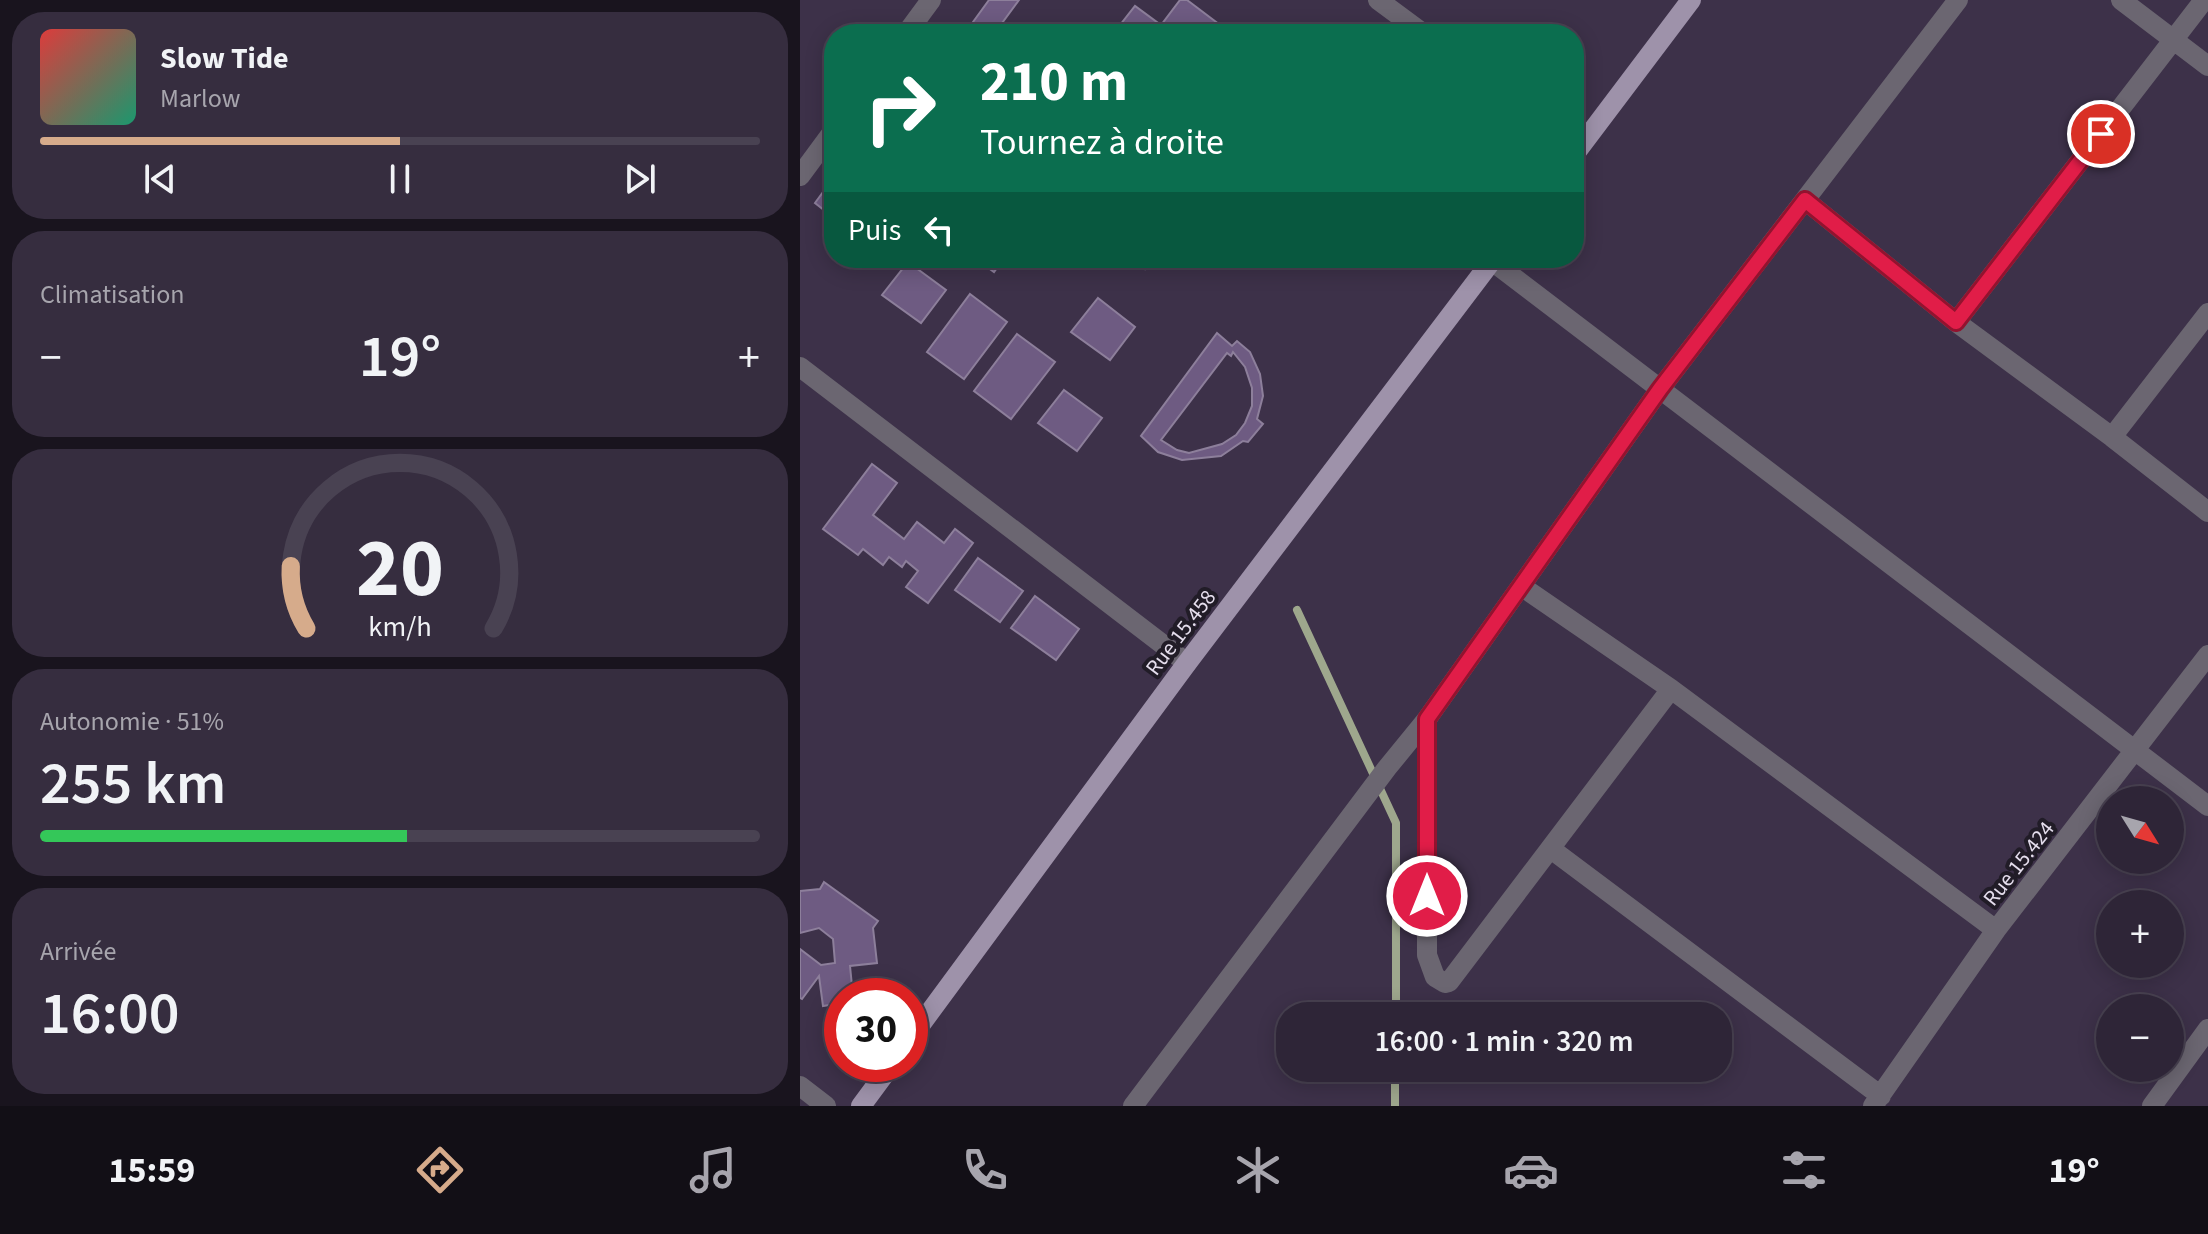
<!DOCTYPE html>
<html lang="fr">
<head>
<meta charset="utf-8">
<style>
	body { margin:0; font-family:"Source Sans 3",sans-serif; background:#362d3f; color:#f1f3f6; height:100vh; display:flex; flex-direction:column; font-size:30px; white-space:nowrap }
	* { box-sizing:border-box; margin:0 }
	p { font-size:26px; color:#a7a5ad }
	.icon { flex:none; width:44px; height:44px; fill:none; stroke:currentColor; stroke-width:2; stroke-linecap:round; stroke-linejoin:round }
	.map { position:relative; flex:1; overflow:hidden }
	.drawer { display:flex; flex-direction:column; gap:12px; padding:12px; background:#19141e; width:800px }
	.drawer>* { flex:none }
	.guide { position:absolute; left:24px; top:24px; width:760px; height:244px; border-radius:32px; box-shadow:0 4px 20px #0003,0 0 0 2px #494252; background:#0b6e4f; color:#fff; overflow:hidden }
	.needle { width:52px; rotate:127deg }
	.buttons { position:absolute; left:1296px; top:786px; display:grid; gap:16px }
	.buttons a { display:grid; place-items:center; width:88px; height:88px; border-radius:50%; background:#2e2537; box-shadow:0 4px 20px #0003,0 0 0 2px #494252; font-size:40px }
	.speed { position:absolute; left:24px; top:978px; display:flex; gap:16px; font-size:40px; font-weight:700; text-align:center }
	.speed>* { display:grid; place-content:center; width:104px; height:104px; border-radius:50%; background:#2e2537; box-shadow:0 4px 20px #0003,0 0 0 2px #494252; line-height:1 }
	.speed .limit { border:12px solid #d22; background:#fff; color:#111 }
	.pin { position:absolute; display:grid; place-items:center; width:68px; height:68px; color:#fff; margin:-34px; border:4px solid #fff; border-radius:50%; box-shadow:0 2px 8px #0007 }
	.me { position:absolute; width:88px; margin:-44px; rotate:0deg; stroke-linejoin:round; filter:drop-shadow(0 0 6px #0008) }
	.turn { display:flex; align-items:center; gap:28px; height:168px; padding:0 24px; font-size:36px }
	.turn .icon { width:104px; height:104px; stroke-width:2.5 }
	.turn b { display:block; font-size:56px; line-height:68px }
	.then { display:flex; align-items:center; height:76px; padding:0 24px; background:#0003; gap:16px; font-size:30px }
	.big { font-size:60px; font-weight:600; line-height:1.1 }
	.drawer .tile { flex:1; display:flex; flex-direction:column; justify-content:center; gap:12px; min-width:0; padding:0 28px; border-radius:32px; background:#362d3f }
	.drawer .dial { align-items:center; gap:0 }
	.dial svg { height:208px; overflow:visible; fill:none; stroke:#494252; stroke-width:7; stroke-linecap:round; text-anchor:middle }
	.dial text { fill:#f1f3f6; stroke:none }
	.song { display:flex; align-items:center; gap:24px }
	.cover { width:96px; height:96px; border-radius:12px; background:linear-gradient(135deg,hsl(0 70% 55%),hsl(160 70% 35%)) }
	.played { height:8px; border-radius:4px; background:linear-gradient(90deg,#d6ab8b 50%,#494252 50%) }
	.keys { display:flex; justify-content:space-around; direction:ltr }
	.heat { display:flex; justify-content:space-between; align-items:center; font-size:44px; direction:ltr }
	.charge { height:12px; border-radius:6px; background:linear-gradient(90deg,#34c759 51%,#494252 0) }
	.trip { position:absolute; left:476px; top:1002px; width:456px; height:80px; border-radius:32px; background:#2e2537; box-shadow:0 4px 20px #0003,0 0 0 2px #494252; font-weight:600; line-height:80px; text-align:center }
	.menu { display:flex; height:128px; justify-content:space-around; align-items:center; background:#120f16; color:#a7a5ad }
	.menu .icon { width:56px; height:56px }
	.menu .active { color:#d6ab8b }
	.menu b { font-size:36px; color:#f1f3f6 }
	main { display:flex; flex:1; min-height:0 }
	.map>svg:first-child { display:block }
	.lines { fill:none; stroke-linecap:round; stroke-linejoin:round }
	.stream { stroke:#9ea78d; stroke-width:8 }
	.building { fill:#6e5b82; stroke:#8d7f9b; stroke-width:2; fill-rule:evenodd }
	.minor { stroke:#6b6671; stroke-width:20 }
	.major { stroke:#9e92aa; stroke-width:20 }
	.route-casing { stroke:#92132f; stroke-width:20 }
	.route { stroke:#e11d48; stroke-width:14 }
	.labels { text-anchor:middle; stroke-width:8; stroke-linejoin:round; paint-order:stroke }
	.street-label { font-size:22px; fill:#e5deed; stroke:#211c27 }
</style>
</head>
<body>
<main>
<section class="drawer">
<div class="tile">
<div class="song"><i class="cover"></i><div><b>Slow Tide</b><p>Marlow</p></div></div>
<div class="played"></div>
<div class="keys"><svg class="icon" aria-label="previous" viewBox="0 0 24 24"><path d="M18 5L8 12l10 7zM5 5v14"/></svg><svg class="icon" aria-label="pause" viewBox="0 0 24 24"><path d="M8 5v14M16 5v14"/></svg><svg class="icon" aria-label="next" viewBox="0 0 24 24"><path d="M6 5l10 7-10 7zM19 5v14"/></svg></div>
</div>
<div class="tile"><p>Climatisation</p>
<div class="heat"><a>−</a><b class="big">19°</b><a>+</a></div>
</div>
<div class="tile dial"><svg viewBox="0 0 100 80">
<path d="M14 69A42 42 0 1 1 86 69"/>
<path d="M14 69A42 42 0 0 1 8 45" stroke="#d6ab8b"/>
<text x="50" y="56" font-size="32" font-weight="700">20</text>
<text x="50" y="72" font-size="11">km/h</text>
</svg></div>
<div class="tile"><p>Autonomie · 51%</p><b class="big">255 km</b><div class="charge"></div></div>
<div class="tile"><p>Arrivée</p><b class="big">16:00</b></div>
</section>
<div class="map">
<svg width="1408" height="1106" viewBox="0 0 1408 1106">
	<rect width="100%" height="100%" fill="#3d3149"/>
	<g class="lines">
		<!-- stream -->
		<path class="stream" d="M497 610 596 823V1016
			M595 1106V1068"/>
	</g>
	<!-- building -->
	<path class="building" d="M189 0H219L194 34H189L173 22Z
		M380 0H387L432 34H313L335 6 361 25Z
		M34 177V218L15 203Z
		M175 258H204L194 272Z
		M331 258H354L345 269Z
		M108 262 146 290 121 323 82 295Z
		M170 294 207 322 164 379 127 352Z
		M298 298 335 327 310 360 271 332Z
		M417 333 432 346 437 341 450 352 460 374 463 396 457 419 463 424 448 442 443 441 421 456 382 460 358 452 341 436ZM433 352 445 367 452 388V406L445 423 436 435 422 444 389 453 377 450 361 440 427 353 431 356Z
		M217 334 255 362 211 419 174 391Z
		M264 390 302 418 277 451 238 423Z
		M72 464 97 483 73 515 104 539 117 522 144 543 155 529 173 543 128 603 106 587 118 571 106 561 102 567 89 557 83 565 63 549 58 555 23 529Z
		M178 558 223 591 200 622 155 590Z
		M235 596 279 629 256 660 211 628Z
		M24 882 78 921 73 928 77 963 50 966 53 996H42V1003L23 1006 19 976 2 999 0 998V949L21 965 35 963 33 939 19 928 0 933V891L20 889Z"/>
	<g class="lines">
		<!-- minor -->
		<path class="minor" d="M578 0 624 34
			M1321 0 1408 66
			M106 34 131 0
			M0 176 34 130
			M1005 200 1156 322 1312 437 1408 512
			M692 261 1408 806
			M1156 322 1404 0
			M0 367 387 663
			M1312 437 1408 313
			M721 586 871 689 1196 930
			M627 719V955L635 977 645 983 649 982 871 689
			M751 849 1081 1096
			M0 1086 26 1106
			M333 1106 587 768 627 719 860 389 1158 0
			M1073 1106 1196 930 1408 655
			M1352 1106 1408 1029"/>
		<!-- major -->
		<path class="major" d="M774 155 891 0
			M110 1039 387 663 694 258
			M61 1106 92 1064"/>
	</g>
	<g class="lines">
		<!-- route casing -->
		<g class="route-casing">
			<path id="route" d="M627 896V719L860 389 1005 200 1156 322 1301 134"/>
		</g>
		<!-- route -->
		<use href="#route" class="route"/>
	</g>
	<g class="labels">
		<!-- street labels -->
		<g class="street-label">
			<text transform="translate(380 632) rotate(-53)" y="8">Rue 15.458</text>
			<text transform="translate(1218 863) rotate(-52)" y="8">Rue 15.424</text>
		</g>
	</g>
</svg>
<div class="buttons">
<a><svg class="needle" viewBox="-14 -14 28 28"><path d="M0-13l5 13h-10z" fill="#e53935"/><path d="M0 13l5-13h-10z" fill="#a7a5ad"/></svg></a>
<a>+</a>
<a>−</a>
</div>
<div class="speed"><div class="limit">30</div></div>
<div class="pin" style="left:1301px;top:134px;background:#d93025"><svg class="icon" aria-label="arrive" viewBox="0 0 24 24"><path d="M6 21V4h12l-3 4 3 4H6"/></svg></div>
<svg class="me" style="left:627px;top:896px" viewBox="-20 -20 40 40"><circle r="17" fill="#e11d48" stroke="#fff" stroke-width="3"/><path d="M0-11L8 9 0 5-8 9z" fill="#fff"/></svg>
<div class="trip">16:00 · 1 min · 320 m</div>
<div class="guide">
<div class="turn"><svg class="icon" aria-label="right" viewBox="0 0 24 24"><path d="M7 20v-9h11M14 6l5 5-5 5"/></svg><div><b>210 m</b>Tournez à droite</div></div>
<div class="then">Puis<svg class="icon" aria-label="left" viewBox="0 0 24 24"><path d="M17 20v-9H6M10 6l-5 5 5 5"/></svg></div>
</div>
</div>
</main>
<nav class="menu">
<b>15:59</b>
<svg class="icon active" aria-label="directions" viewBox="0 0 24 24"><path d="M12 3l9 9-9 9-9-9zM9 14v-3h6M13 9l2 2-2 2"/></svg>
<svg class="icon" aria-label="music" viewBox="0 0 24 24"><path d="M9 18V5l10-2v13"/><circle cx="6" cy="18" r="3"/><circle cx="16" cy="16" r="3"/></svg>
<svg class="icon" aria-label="phone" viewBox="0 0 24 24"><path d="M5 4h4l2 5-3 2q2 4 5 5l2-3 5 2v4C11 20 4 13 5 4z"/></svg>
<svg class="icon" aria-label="climate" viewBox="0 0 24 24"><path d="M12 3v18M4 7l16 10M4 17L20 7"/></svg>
<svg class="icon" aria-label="car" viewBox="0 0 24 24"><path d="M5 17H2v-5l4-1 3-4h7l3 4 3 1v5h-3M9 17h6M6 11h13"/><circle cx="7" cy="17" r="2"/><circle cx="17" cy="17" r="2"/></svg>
<svg class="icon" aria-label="filters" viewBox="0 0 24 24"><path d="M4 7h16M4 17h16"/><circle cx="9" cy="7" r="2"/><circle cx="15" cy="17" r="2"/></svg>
<b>19°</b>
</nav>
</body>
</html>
